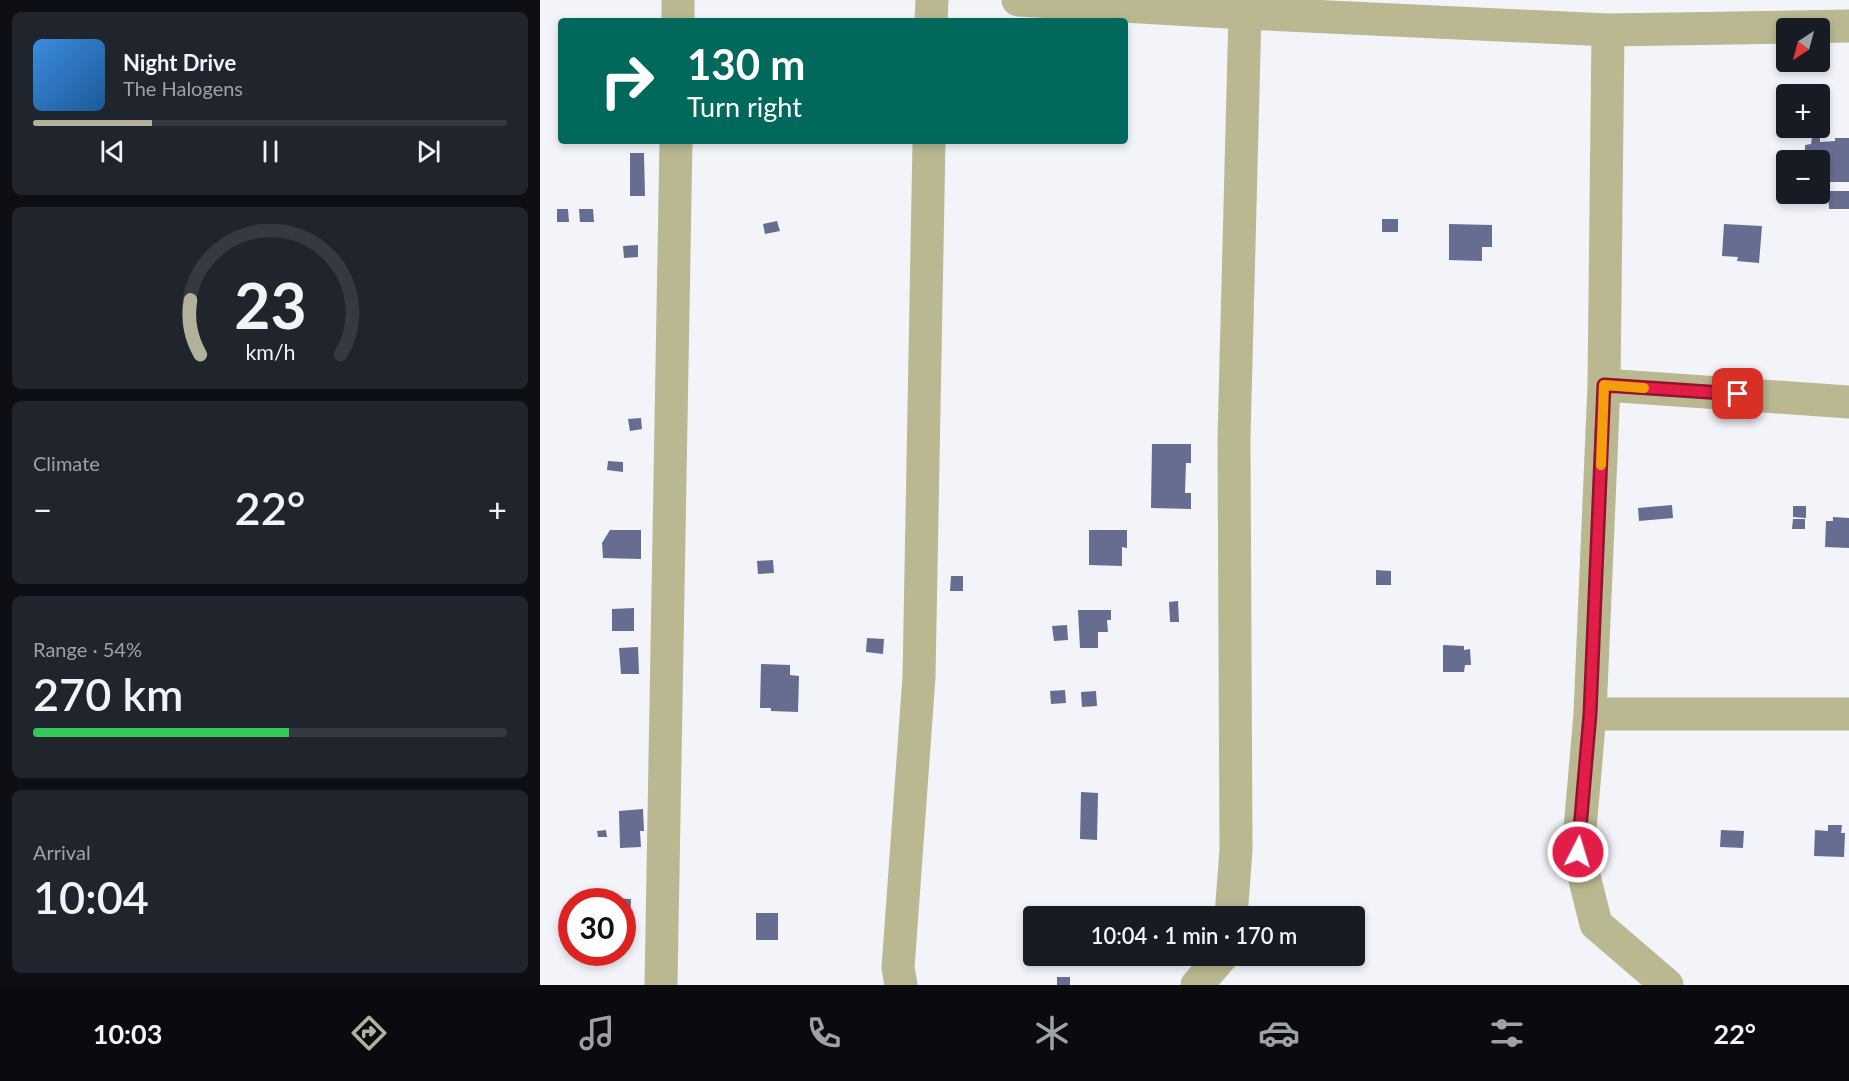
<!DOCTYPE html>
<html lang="en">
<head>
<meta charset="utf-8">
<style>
	body { margin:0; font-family:Lato,sans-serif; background:#20242c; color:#f1f3f6; height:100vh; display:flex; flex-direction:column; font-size:22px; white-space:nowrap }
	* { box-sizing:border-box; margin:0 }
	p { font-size:20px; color:#9ea1a6 }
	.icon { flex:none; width:33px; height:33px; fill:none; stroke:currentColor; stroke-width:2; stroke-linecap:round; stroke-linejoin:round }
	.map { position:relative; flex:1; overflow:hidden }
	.drawer { display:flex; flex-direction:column; gap:12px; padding:12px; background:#0d0f14; width:540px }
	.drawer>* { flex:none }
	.guide { position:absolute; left:18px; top:18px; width:570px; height:126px; border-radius:6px; box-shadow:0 3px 9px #0003; background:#00695c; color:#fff; overflow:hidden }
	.needle { width:39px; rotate:216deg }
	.fabs { position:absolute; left:1236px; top:18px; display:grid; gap:12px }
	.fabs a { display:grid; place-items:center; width:54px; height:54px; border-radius:6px; background:#171b24; box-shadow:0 3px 9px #0003; font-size:30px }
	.speed { position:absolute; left:18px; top:888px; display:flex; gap:12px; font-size:30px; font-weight:700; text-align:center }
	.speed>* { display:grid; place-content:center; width:78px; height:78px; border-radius:50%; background:#171b24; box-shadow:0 3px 9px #0003; line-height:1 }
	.speed .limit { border:9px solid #d22; background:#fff; color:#111 }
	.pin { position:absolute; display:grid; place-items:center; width:51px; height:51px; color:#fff; margin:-26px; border-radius:12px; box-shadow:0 3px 9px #0006 }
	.me { position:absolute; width:66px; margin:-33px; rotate:5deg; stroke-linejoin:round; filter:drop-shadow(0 0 4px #0008) }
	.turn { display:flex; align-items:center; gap:21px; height:126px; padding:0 30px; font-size:27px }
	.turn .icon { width:78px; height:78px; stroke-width:2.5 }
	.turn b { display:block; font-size:42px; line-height:51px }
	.big { font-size:45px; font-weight:600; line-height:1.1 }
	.drawer .card { flex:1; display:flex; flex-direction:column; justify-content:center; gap:9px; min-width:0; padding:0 21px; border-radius:9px; background:#20242c }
	.drawer .dial { align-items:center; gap:0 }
	.dial svg { height:156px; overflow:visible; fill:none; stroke:#363941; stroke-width:7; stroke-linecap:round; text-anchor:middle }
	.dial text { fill:#f1f3f6; stroke:none }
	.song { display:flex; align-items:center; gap:18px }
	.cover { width:72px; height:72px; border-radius:9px; background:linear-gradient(135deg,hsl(210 70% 55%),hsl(210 70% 35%)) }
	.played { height:6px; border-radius:3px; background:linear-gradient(90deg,#b2b29c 25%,#363941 25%) }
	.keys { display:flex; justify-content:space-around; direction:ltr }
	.heat { display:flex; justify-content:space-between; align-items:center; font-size:33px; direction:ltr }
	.charge { height:9px; border-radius:4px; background:linear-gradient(90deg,#34c759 54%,#363941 0) }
	.trip { position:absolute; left:483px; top:906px; width:342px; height:60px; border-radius:6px; background:#171b24; box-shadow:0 3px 9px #0003; font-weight:600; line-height:60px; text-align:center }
	.dock { display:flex; height:96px; justify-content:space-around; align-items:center; background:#090b0e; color:#9ea1a6 }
	.dock .icon { width:42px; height:42px }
	.dock .selected { color:#b2b29c }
	.dock b { font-size:27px; color:#f1f3f6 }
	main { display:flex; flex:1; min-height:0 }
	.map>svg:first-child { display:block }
	.building { fill:#676c91 }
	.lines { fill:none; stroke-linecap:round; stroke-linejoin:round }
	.minor { stroke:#b9b891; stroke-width:33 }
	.route-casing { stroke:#92132f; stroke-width:15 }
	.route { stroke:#e11d48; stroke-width:10 }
	.slow { stroke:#f59e0b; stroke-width:10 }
</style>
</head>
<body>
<main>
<section class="drawer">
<div class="card">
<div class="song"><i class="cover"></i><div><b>Night Drive</b><p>The Halogens</p></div></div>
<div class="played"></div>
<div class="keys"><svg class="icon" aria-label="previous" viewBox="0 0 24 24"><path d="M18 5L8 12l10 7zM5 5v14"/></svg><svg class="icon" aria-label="pause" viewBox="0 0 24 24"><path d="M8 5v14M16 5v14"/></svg><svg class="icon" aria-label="next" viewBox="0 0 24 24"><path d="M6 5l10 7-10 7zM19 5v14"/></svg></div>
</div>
<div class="card dial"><svg viewBox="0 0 100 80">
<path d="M14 69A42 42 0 1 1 86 69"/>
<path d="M14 69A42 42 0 0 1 9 41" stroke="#b2b29c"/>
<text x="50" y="56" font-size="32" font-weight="700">23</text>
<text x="50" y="72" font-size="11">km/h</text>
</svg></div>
<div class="card"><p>Climate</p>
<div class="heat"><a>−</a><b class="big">22°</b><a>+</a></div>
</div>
<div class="card"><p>Range · 54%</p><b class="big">270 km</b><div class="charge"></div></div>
<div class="card"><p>Arrival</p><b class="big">10:04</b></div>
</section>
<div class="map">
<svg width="1309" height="985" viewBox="0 0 1309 985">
	<rect width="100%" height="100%" fill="#f2f4fa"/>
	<!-- building -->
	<path class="building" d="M1272 138H1280V142L1295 141V138H1309V182H1280V160H1261V153H1265V145L1271 144Z
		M90 153H104L105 196H90Z
		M1288 191H1309V209H1289Z
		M17 209H28L29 222H17Z
		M39 209H53L54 222H40Z
		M842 219H858V232H842Z
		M237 221 240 231 225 234 223 224Z
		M909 224 952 225V247H942V261L909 260Z
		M1184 224 1222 226 1219 263 1197 261 1198 257 1182 256Z
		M98 245V257L84 258 83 246Z
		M101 418 102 429 90 431 88 419Z
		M612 444H651V463H646L645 493H651V509L611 508Z
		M68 461 83 462V472L67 470Z
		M1132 505 1133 518 1099 521 1098 508Z
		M1253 506H1266V518L1253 517Z
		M1293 517 1309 518V548L1285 547 1286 521H1293Z
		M1253 519H1265V529H1252Z
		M70 530H101V559L63 558 62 543Z
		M549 530H587V548L582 547V566L549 565Z
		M233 560 234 573 218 574 217 561Z
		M836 570 851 571V585H836Z
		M411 576H423V591H410Z
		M638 601 639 622H630L629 602Z
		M94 608V631H72V609Z
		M538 610H571V620H567L568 632H558V648H540Z
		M527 625 528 640 514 641 512 626Z
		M327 638 344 639 343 654 326 652Z
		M903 645 924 646V650L930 649 931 665H925L924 672H903Z
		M98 647 99 674H81L79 648Z
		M221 664 250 665V675L259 676 258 712 231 711V708H220Z
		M525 690 526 703 511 704 510 691Z
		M556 691 557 706 542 707 541 692Z
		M541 792 558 793 557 840 540 839Z
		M103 809 104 831H100L101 847 80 848 79 811Z
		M1288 825H1302L1301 833H1305L1304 857 1274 856 1275 830 1288 831Z
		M66 830 67 837H58L57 831Z
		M1181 830 1204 831 1203 848 1180 847Z
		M69 898 91 899 90 927H82V902H69Z
		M216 913H238V940H216Z
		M517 977H530V985H517Z"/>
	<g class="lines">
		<!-- minor -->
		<path class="minor" d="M478 0 705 13 1068 30 1309 26
			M138 21V0
			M391 21 392 0
			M1068 30 1064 385 1050 714 1038 852 1056 924 1127 985
			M1064 385 1309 402
			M1050 714H1309
			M691 916 696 850 694 438 705 13
			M121 985 136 141
			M361 985 358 968 379 677 389 141
			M657 985 682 956"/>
	</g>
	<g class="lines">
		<!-- route casing -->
		<g class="route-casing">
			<path id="route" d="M1038 852 1050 714 1064 385 1198 394"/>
		</g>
		<!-- route -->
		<use href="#route" class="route"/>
		<!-- slow -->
		<path class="slow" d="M1061 465 1064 385 1104 388"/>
	</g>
</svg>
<div class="fabs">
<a><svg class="needle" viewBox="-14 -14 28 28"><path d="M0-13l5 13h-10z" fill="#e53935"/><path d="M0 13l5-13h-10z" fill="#9ea1a6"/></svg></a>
<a>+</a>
<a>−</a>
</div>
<div class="speed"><div class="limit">30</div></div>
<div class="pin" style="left:1198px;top:394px;background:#d93025"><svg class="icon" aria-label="arrive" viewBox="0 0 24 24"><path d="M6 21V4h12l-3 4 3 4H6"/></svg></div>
<svg class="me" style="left:1038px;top:852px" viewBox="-20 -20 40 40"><circle r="17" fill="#e11d48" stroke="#fff" stroke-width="3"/><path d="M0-11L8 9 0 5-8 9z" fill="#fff"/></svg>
<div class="trip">10:04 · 1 min · 170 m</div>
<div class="guide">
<div class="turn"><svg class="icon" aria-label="right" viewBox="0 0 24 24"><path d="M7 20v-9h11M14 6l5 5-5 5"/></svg><div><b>130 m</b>Turn right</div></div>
</div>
</div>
</main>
<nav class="dock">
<b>10:03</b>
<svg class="icon selected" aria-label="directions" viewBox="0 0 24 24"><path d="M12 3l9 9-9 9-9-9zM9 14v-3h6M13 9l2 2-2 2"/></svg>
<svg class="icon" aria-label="music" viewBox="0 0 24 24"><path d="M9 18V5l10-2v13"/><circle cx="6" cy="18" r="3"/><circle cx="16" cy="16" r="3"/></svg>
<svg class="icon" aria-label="phone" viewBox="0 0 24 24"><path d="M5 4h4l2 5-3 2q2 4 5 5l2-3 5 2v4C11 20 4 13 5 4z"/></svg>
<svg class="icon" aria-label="climate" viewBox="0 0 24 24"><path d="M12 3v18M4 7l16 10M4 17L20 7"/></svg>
<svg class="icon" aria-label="car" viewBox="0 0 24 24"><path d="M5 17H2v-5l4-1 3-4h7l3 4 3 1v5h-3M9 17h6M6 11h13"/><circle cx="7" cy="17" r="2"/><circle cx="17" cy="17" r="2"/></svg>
<svg class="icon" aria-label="filters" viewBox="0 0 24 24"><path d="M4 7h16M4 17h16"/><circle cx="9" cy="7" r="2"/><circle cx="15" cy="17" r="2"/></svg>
<b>22°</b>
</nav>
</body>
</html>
